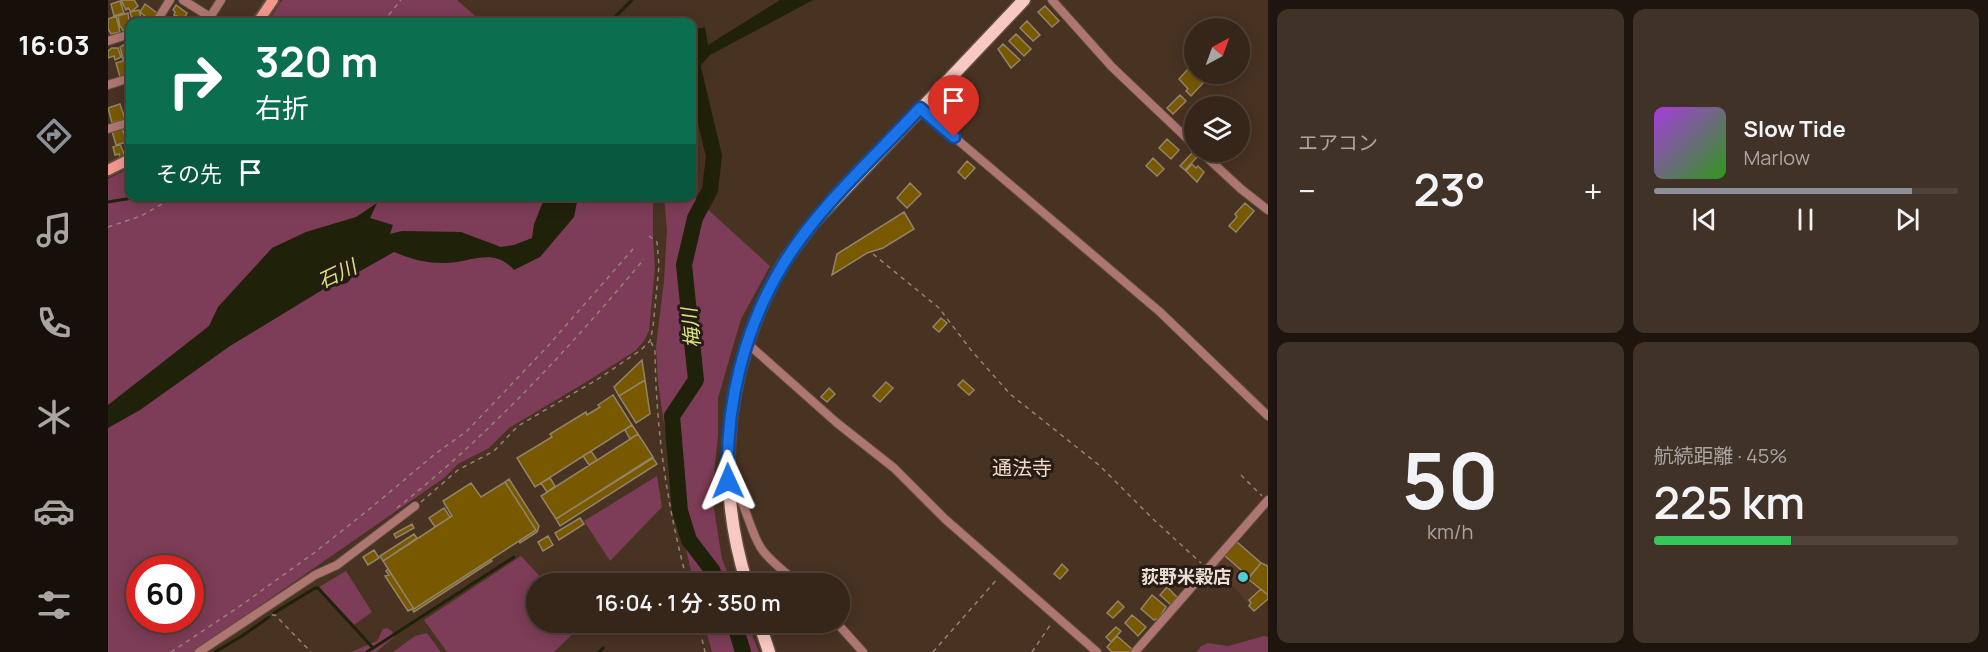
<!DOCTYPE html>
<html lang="ja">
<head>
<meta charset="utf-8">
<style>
	body { margin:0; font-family:Manrope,"Noto Sans JP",sans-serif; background:#413227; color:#f1f3f6; height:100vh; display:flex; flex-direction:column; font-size:22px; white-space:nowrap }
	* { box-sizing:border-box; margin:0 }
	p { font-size:20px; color:#aaa5a2 }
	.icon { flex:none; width:33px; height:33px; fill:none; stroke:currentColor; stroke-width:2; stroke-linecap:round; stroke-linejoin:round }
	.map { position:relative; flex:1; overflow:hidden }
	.sheet { display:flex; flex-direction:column; gap:9px; padding:9px; background:#1e150e; width:720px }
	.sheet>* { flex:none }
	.top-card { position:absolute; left:18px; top:18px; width:570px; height:183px; border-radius:12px; box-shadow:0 3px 15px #0003,0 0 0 2px #504339; background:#0b6e4f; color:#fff; overflow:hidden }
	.needle { width:39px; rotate:41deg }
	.controls { position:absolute; left:1076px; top:18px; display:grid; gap:12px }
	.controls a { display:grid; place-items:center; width:66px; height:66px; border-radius:50%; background:#36261a; box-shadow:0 3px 15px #0003,0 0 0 2px #504339; font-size:30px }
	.speed { position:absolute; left:18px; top:555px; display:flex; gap:12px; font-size:30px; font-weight:700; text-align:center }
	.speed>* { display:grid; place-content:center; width:78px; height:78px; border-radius:50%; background:#36261a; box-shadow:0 3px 15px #0003,0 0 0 2px #504339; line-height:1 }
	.speed .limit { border:9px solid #d22; background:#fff; color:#111 }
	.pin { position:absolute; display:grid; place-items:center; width:51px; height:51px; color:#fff; margin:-62px -26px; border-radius:50% 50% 50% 0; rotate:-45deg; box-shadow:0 0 6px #0007 }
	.pin .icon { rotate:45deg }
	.me { position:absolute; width:66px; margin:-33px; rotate:359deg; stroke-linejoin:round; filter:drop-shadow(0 0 4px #0008) }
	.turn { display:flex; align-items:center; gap:21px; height:126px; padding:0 30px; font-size:27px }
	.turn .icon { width:78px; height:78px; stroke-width:2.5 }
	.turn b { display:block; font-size:42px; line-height:51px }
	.then { display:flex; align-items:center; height:57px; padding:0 30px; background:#0003; gap:12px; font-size:22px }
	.big { font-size:45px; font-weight:600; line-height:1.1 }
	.sheet .widget { flex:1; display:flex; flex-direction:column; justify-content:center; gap:9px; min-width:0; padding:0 21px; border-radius:12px; background:#413227 }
	.sheet .dial { align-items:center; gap:0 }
	.dial b { font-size:78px; line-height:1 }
	.song { display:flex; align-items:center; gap:18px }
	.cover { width:72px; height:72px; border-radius:9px; background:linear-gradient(135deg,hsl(280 70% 55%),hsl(110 70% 35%)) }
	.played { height:6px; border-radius:3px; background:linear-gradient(90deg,#8c9099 85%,#504339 85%) }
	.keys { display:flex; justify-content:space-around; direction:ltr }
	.heat { display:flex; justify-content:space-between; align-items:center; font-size:33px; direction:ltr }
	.charge { height:9px; border-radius:4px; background:linear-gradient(90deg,#34c759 45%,#504339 0) }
	.sheet .tiles { flex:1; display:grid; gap:9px; grid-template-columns:repeat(2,1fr) }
	.trip { position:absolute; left:418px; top:573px; width:324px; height:60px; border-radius:30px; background:#36261a; box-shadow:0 3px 15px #0003,0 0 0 2px #504339; font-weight:600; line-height:60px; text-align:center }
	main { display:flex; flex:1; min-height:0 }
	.dock { display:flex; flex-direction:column; width:108px; justify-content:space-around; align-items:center; background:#160f0a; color:#aaa5a2 }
	.dock .icon { width:42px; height:42px }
	.dock .on { color:#8c9099 }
	.dock b { font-size:27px; color:#f1f3f6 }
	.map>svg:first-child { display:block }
	.built { fill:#563926 }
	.green { fill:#7d3c57; fill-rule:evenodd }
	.water { fill:#1f2109 }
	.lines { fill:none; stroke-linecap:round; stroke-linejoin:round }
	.stream { stroke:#1f2109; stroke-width:3 }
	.river { stroke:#1f2109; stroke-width:16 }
	.building { fill:#785900; stroke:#918469; stroke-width:1.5 }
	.street-casing { stroke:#624e3e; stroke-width:10 }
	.secondary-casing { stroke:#624e3e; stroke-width:14 }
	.primary-casing { stroke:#624e3e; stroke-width:15 }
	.path { stroke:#968376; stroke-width:1.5; stroke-dasharray:4.5 4.5; stroke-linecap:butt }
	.street { stroke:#ae7670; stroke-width:8 }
	.secondary { stroke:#f19790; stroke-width:10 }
	.primary { stroke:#f8c8c3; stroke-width:12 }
	.route-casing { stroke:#114b97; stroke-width:15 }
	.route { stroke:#1a73e8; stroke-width:10 }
	.poi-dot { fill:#52cbd7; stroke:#261c15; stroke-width:2 }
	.labels { text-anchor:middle; stroke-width:6; stroke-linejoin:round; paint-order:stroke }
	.poi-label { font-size:18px; font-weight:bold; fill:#ecded4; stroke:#261c15; text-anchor:end }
	.water-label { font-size:20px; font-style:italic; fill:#d6e37b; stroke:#261c15 }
	.neighbourhood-label { font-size:20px; fill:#f3d7c4; stroke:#261c15 }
</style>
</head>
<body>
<main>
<nav class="dock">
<b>16:03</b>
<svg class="icon on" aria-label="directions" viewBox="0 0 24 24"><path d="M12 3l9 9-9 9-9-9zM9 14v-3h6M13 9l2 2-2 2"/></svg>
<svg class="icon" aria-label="music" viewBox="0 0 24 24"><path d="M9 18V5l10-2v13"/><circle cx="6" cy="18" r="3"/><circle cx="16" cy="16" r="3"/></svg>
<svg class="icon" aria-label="phone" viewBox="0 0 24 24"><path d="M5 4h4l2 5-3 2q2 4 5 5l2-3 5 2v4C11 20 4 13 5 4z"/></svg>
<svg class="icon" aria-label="climate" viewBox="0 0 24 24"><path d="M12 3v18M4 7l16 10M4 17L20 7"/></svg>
<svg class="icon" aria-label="car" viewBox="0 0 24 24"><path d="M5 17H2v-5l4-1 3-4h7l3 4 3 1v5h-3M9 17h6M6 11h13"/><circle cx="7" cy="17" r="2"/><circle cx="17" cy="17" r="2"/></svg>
<svg class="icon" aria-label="filters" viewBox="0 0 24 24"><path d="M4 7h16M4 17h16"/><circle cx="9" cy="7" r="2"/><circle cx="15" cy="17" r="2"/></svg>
</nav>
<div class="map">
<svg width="1160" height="652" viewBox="0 0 1160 652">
	<rect width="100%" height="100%" fill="#483222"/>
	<!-- built -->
	<path class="built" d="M1128 541 1160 566V600L1146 611 1127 588 1101 573Z"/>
	<!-- green -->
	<path class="green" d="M174 0H349L374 22H160Z
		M22 168V196L545 197V239L547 268 541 331 536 341 527 351 483 379 401 428 381 448 350 464 336 478 85 652H0V179ZM32 568H82V620H32Z
		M584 195 662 266 633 319 610 398V435L604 496 614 559 624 583H586L562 483 560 451 550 382 548 346 556 281 559 230 556 197Z
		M549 476 554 507 502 561 476 521Z
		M413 556 438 583 429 584V622H473L475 624 446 652H339L316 620Z
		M238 571 264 612 246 625 211 587Z
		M596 623H639L651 652H604Z
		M279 628 284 631 286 637 268 652H243L269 641 275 629Z
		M319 633 333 652H285L307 636Z
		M1156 636 1160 637V652H1089L1093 646 1100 643 1120 646Z"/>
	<!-- water -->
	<path class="water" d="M672 0H705L602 55 584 75V30L597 27 600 45Z
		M437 197H470L466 217 432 257 406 270C385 246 362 263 336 263 317 263 303 259 286 252L247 274 239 283 219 287 122 346 32 410 0 428V405L101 326 110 307 164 248 198 232 248 217 269 203 262 218 285 225 282 234 294 231 353 232 393 247 406 245 424 238 426 224Z"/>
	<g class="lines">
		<!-- stream -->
		<path class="stream" d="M502 22 524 0
			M0 202 36 196
			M166 613 207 588H210L265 648
			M107 652 134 636 161 617
			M259 652 406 557
			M491 652 495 648"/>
		<!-- river -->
		<path class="river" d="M584 64 606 156 602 190 587 218 576 265 588 380 564 416 572 511 581 540 604 570 610 584
			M626 622 635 652"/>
	</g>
	<!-- building -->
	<path class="building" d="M13 0H26L30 6 23 12 20 8 18 10Z
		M12 1 16 13 6 16 3 4Z
		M37 4 49 13 43 21 32 12Z
		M68 5 79 13 76 19 66 15 67 12 65 10Z
		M937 6 951 21 944 27 930 12Z
		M31 10 34 22H25L22 12Z
		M20 13 22 28 15 31 13 27H12L10 16Z
		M8 16 12 32 3 34 0 29V19Z
		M919 21 932 35 925 41 912 28Z
		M908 34 923 49 916 56 901 41Z
		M19 43 22 57 15 59 12 47Z
		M895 44 912 60 903 68 890 49Z
		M4 48H10L13 57 7 60 6 56 0 58V51Z
		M18 60 22 75 12 77 8 63Z
		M1080 69 1095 83 1083 96 1078 91 1080 89 1071 79Z
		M1072 95 1078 101 1065 114 1059 108Z
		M12 104 17 119 4 123 0 108Z
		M14 128 19 142 8 145 4 131Z
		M1059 139 1071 150 1063 159 1051 148Z
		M12 144 17 156 12 157 11 154 7 155 5 147Z
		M1085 152 1090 156 1077 170 1072 166Z
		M1045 158 1056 169 1049 176 1038 166Z
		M859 161 867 168 857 179 850 172Z
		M1084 164 1088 168 1090 166 1096 172 1089 182 1078 171Z
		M802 183 813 194 799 208 789 198Z
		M1137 203 1146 211 1128 232 1121 226 1129 217 1127 214Z
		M796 212 806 229 775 248 759 253 724 275 729 254Z
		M833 318 839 323 831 332 825 327Z
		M534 360 537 380 511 396 506 387Z
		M537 380 542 414 528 423 511 396Z
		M855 380 866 390 861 395 850 385Z
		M778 382 785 388 772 402 765 396Z
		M721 388 727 394 719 402 713 397Z
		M505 395 524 425 427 487 409 458 444 437 442 434 478 412 479 415 492 407 490 405Z
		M524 425 530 434 522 439 517 430Z
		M530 434 545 457 448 519 433 496Z
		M483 451 489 460 481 465 475 456Z
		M545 458 549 464 452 526 448 519Z
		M442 478 447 486 439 492 433 483Z
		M401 479 431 526 429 532 412 543 411 541 428 530 397 482Z
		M397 482 428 530 306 609 275 561 344 516 335 501 363 483 373 497Z
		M336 508 342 517 327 527 321 518Z
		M472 518 476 524 451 540 447 533Z
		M304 524 306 528 288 538 286 534Z
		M306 534 309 538 275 561 272 556Z
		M440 536 445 545 435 551 430 542Z
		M1129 542 1153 563 1141 577 1116 555Z
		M266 550 271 558 260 565 255 557Z
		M383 559 384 561 306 612 304 609 300 611 277 576 281 575 278 571 280 569 306 609Z
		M1153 563 1160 566V595L1140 579Z
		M954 564 960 570 952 579 946 574Z
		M1059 587 1069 597 1063 605 1052 595Z
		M1153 589 1160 595V599L1146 611 1141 606 1143 603 1141 600Z
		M1044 595 1058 607 1050 620 1048 619 1046 620 1033 609Z
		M1010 601 1016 607 1005 618 999 613Z
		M1024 615 1038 627 1030 636 1017 623Z
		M1008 627 1013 631 1003 642 998 637Z
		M1009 636 1025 650 1023 652H1004L999 647Z"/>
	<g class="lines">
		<!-- street casing -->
		<g class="street-casing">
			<path id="street" d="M75 0 110 22
				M944 0 1004 67 1086 145
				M48 22 62 0
				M99 22 113 0
				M0 41 22 34
				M0 85 22 78
				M812 108 1052 312 1160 416
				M0 129 22 122
				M1093 152 1133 189 1160 210
				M639 343 729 423 786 468 837 519 989 652
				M620 482C638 498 640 528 653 548 662 562 679 573 691 584
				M728 622 755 652
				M91 652 207 575 229 565 307 506
				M1027 652 1160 500"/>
		</g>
		<!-- secondary casing -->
		<g class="secondary-casing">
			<path id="secondary" d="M150 22 165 0
				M0 170 22 159"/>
		</g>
		<!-- primary casing -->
		<g class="primary-casing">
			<path id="primary" d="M639 584C605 476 618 362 675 264 684 250 695 237 705 223L916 0
				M651 622 661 652"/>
		</g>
		<!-- path -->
		<path class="path" d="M275 22 293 0
			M0 227 33 216 68 196
			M765 254 831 308 863 350 902 394 991 465 1045 519 1093 563
			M543 342 547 351C548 431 559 507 580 584
			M1133 475 1154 496
			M313 502 350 470 386 451 410 426 490 379 533 350 542 341 545 327 551 266 549 242 541 236
			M289 508C381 435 461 349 536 259
			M164 615H167L203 652
			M590 622 597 652
			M63 652 135 604 206 553 264 507 327 454 359 431 439 347 525 249
			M825 652 890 578
			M924 652 943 624"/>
		<!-- street -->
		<use href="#street" class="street"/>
		<!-- secondary -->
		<use href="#secondary" class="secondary"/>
		<!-- primary -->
		<use href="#primary" class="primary"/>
	</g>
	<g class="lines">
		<!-- route casing -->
		<g class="route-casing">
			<path id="route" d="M620 481C617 405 636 328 676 263 711 206 767 157 812 108L846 137"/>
		</g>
		<!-- route -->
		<use href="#route" class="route"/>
	</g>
	<!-- markers -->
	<circle class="poi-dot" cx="1135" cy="577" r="6"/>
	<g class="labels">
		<!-- poi labels -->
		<g class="poi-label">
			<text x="1123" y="583">荻野米穀店</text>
		</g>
		<!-- water labels -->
		<g class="water-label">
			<text transform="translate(229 274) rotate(-25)" y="7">石川</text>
			<text transform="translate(583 328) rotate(-96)" y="7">梅川</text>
		</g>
		<!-- neighbourhood labels -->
		<g class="neighbourhood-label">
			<text x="914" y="475">通法寺</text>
		</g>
	</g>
</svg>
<div class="controls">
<a><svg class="needle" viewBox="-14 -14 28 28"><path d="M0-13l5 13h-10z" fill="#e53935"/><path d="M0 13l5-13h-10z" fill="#aaa5a2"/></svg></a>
<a><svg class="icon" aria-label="layers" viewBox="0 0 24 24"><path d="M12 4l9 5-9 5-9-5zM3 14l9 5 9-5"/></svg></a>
</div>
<div class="speed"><div class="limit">60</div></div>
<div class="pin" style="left:846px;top:137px;background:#d93025"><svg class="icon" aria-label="arrive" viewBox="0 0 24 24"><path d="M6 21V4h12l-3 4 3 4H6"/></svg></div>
<svg class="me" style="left:620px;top:481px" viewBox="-20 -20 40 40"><path d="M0-17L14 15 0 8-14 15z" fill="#1a73e8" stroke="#fff" stroke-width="4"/></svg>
<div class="trip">16:04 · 1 分 · 350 m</div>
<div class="top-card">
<div class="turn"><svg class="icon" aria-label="right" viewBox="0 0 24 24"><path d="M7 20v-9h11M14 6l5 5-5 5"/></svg><div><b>320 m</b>右折</div></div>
<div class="then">その先<svg class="icon" aria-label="arrive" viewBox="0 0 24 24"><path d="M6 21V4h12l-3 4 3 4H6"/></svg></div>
</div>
</div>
<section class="sheet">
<div class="tiles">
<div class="widget"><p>エアコン</p>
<div class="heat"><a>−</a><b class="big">23°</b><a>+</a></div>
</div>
<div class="widget">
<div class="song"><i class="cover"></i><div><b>Slow Tide</b><p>Marlow</p></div></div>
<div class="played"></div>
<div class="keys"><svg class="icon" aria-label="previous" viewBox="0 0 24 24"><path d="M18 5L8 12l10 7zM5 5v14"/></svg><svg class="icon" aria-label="pause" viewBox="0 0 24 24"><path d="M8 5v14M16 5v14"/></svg><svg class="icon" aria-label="next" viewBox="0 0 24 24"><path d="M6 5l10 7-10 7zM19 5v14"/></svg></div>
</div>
<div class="widget dial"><b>50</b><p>km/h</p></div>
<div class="widget"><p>航続距離 · 45%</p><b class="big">225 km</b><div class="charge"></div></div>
</div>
</section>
</main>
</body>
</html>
